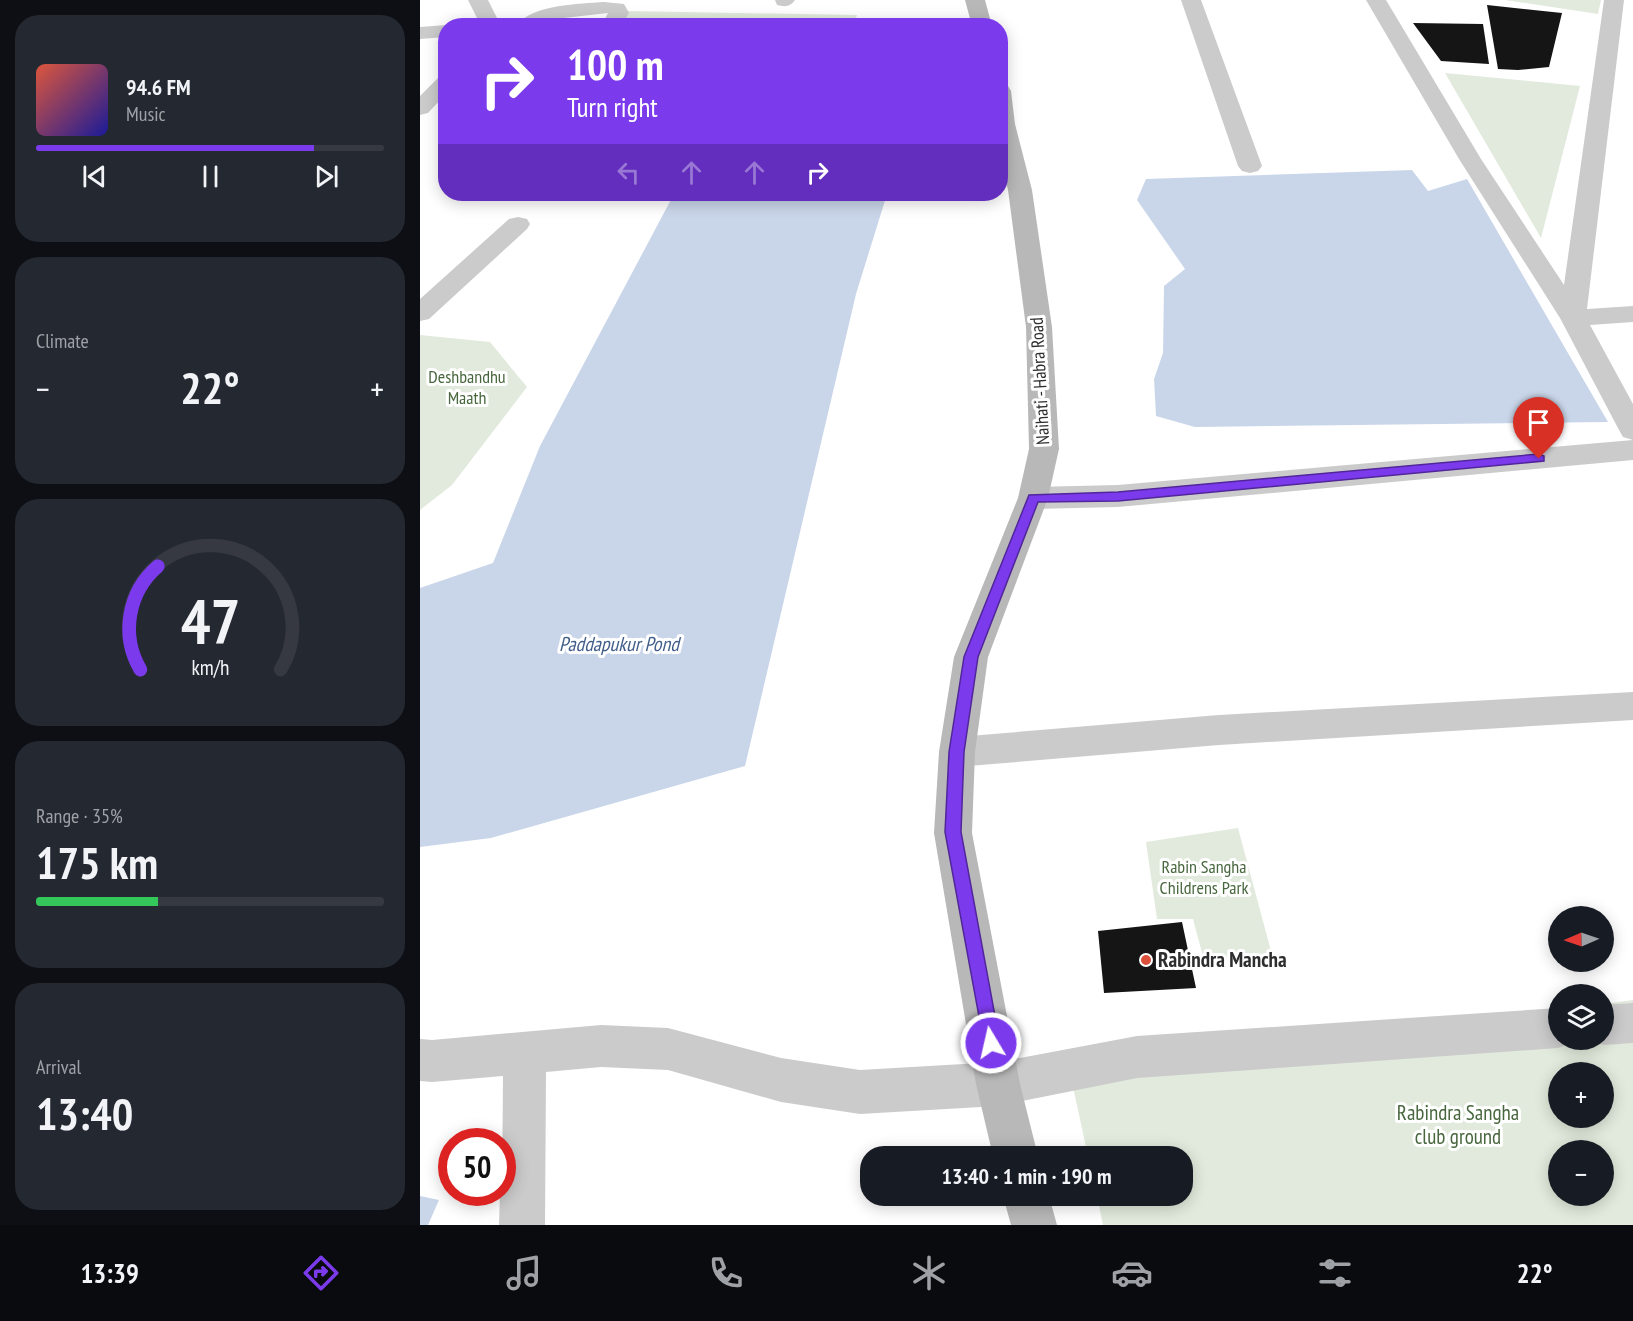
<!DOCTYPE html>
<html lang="en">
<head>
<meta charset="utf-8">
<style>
	body { margin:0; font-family:"PT Sans Narrow",sans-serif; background:#242831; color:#f1f3f6; height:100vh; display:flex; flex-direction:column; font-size:22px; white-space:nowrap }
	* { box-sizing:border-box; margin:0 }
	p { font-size:20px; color:#9ea1a6 }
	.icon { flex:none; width:33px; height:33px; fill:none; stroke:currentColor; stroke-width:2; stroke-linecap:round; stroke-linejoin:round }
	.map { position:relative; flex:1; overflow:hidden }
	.sheet { display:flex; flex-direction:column; gap:15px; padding:15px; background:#0d0f14; width:420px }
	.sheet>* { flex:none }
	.banner { position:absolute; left:18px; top:18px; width:570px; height:183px; border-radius:24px; box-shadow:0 3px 15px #0003; background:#7c3aed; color:#fff; overflow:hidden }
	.needle { width:39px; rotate:268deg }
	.controls { position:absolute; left:1128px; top:906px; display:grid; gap:12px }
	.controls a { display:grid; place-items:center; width:66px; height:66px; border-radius:50%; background:#171b24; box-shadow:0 3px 15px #0003; font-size:30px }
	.speed { position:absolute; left:18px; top:1128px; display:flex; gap:12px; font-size:30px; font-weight:700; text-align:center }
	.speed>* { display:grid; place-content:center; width:78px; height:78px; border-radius:50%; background:#171b24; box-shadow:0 3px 15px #0003; line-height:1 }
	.speed .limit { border:9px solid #d22; background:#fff; color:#111 }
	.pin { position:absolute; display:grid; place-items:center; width:51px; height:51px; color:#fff; margin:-62px -26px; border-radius:50% 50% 50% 0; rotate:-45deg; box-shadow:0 0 6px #0007 }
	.pin .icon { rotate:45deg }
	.me { position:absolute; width:66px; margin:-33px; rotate:351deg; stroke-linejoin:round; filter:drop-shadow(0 0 4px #0008) }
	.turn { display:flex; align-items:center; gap:21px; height:126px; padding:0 30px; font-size:27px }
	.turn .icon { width:78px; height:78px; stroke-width:2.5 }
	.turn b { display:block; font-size:42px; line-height:51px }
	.lanes { display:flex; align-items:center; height:57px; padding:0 30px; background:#0003; justify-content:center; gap:30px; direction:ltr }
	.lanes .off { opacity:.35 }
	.big { font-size:45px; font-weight:600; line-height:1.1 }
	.sheet .tile { flex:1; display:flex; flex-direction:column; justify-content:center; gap:9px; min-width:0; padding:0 21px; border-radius:24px; background:#242831 }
	.sheet .dial { align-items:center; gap:0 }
	.dial svg { height:156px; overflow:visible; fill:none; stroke:#363941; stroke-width:7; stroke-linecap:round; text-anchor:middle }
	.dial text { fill:#f1f3f6; stroke:none }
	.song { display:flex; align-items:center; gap:18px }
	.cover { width:72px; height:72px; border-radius:9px; background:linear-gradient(135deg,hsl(10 70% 55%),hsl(240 70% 35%)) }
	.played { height:6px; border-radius:3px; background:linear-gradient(90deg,#7c3aed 80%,#363941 80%) }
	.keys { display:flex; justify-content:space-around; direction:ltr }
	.heat { display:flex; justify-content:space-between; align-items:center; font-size:33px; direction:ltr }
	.charge { height:9px; border-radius:4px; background:linear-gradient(90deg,#34c759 35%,#363941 0) }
	.trip { position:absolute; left:440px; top:1146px; width:333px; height:60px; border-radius:24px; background:#171b24; box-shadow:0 3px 15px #0003; font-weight:600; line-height:60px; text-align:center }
	.tabs { display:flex; height:96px; justify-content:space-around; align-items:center; background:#090b0e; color:#9ea1a6 }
	.tabs .icon { width:42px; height:42px }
	.tabs .selected { color:#7c3aed }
	.tabs b { font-size:27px; color:#f1f3f6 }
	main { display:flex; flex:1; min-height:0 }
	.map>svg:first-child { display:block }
	.green { fill:#e1eadc; fill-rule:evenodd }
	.water { fill:#c9d6e9 }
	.building { fill:#151515 }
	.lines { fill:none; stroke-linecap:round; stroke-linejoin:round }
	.street { fill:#cbcbcb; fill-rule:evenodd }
	.secondary { fill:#b8b8b8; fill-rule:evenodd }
	.route { fill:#7c3aed; stroke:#51269a; stroke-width:1.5 }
	.poi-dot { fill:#db503a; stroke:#fff; stroke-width:2 }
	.labels { text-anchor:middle; stroke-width:6; stroke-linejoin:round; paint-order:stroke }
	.park-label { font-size:18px; fill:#48673e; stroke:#fff }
	.street-label { font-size:18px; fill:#2e2e2e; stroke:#fff }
	.water-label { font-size:20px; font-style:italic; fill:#415e8b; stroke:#fff }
	.near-poi-label { font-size:21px; font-weight:bold; fill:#2e2e2e; stroke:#fff; text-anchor:start }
	.near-park-label { font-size:21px; fill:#48673e; stroke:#fff }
</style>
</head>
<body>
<main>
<section class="sheet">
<div class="tile">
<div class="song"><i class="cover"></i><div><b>94.6 FM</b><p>Music</p></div></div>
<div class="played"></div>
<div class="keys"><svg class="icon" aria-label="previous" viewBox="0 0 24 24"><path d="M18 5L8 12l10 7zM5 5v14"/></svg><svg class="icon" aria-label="pause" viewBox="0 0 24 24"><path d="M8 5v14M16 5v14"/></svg><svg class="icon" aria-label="next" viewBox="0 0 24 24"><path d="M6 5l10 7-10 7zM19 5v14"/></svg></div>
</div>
<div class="tile"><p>Climate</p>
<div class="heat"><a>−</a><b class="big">22°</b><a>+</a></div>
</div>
<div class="tile dial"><svg viewBox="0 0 100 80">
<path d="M14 69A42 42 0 1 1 86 69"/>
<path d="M14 69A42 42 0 0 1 23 16" stroke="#7c3aed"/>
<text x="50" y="56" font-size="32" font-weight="700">47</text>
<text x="50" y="72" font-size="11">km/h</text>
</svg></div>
<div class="tile"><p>Range · 35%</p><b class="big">175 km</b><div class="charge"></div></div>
<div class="tile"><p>Arrival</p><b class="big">13:40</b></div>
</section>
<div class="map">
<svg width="1213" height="1225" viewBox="0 0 1213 1225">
	<rect width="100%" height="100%" fill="#fff"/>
	<!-- green -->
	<path class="green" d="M1085 0H1181L1178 14Z
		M206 11 437 15 433 26H196Z
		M1025 73 1160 86 1121 238Z
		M0 335 70 342 107 387 32 485 0 510Z
		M818 828 855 966 785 964 773 919H737L726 842Z
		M1213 1000V1225H683L677 1196H762V1156H668L651 1078 1138 1010V1040H1184V1004ZM1138 1072H1184V1118H1138ZM1138 1150H1184V1196H1138Z"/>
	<!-- water -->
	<path class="water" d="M992 170 1008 191 1047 179 1188 422 775 427 736 416 734 379 743 353 744 286 765 269 717 200 726 179Z
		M254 194H467L436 294 325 766 71 838 0 847V588L73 563 120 446Z
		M0 1196 19 1200 8 1225H0Z"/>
	<!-- building -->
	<path class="building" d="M1067 5 1142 13 1129 67 1098 70 1078 69Z
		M993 23 1063 24 1069 64 1021 61Z
		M762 922 776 988 684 993 678 931Z"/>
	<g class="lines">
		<!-- street -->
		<path class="street" d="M48 0H68L81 26H61Z
			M355 0H375C370 7 365 7 357 5Z
			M761 0H781L842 166 838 171 830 173 822 171 818 166Z
			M946 0H966L1061 159 1144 285 1184 0H1204L1167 309 1213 306V322L1170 325 1213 404V440L1203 437 1199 430 1140 318 1039 159Z
			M184 2 204 4 209 13 201 26H181L188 13 135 19 120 26H96C112 4 160 4 184 2Z
			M26 25 28 26H26V37L0 39V27Z
			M26 75V94L8 113 0 115V96L19 77Z
			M98 217 107 219 110 224 107 229 9 319 0 321V299L89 219Z
			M1213 440V460L698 507 613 509 602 505 598 498 602 491 613 487 698 485Z
			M1213 692V720L799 745 537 767 524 763 519 752 524 741 537 737 799 715Z
			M1213 1003V1043L1184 1045 1169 1040H1184V1005Z
			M1138 1008V1040H1154L1153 1042 1138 1048 717 1078 578 1106 440 1114 361 1102 248 1070 181 1067 126 1072 125 1225H79L80 1192H82L83 1076 12 1082 0 1081V1039L12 1040 181 1025 248 1028 361 1058 440 1070 578 1062 717 1036Z"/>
		<!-- secondary -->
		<path class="secondary" d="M545 0H565L572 26H552Z
			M580 85 588 86 591 91 595 124 612 190 632 327 639 449 628 498 568 657 555 752 552 833 600 1084 618 1156H573L556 1084 514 833 519 752 534 657 598 498 609 449 606 327 588 190 580 157Z
			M583 1196H629L637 1225H591Z"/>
	</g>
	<!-- route -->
	<path class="route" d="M1119 454 1124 456V461L698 501 618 502 558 657 544 752 541 832 580 1043 577 1049 571 1052 565 1049 525 832 529 752 544 657 609 495 698 492Z"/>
	<!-- markers -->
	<circle class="poi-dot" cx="726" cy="960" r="6"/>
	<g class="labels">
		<!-- park labels -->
		<g class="park-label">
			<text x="47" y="383">Deshbandhu<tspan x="47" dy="21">Maath</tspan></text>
			<text x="784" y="873">Rabin Sangha<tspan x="784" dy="21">Childrens Park</tspan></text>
		</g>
		<!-- street labels -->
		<g class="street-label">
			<text transform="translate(620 381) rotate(-93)" y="6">Naihati - Habra Road</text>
		</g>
		<!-- water labels -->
		<g class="water-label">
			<text x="199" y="651">Paddapukur Pond</text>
		</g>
		<!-- near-poi labels -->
		<g class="near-poi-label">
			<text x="738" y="967">Rabindra Mancha</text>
		</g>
		<!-- near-park labels -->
		<g class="near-park-label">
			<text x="1038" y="1120">Rabindra Sangha<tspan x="1038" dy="24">club ground</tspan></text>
		</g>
	</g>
</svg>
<div class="controls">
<a><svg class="needle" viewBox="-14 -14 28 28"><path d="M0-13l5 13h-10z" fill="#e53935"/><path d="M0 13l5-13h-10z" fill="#9ea1a6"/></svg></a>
<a><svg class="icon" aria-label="layers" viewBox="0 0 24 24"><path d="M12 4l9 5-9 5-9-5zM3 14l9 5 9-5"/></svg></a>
<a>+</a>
<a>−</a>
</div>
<div class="speed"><div class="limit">50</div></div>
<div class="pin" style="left:1119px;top:459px;background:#d93025"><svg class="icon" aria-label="arrive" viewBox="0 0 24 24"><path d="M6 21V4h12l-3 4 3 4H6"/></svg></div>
<svg class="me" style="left:571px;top:1043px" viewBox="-20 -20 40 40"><circle r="17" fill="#7c3aed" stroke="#fff" stroke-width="3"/><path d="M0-11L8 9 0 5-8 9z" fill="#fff"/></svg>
<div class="trip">13:40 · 1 min · 190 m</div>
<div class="banner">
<div class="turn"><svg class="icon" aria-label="right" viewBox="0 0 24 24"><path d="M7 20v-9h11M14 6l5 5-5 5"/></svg><div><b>100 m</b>Turn right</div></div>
<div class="lanes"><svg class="icon off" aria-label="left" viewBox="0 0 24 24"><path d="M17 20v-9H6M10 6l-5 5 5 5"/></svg><svg class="icon off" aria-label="ahead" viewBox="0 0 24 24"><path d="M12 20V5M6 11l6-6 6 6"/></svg><svg class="icon off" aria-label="ahead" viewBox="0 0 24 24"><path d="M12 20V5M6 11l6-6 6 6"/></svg><svg class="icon" aria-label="right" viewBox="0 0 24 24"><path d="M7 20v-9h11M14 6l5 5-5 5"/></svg></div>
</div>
</div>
</main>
<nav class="tabs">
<b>13:39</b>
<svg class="icon selected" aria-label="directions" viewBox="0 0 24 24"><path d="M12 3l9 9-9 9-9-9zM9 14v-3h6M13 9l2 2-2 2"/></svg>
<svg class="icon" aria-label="music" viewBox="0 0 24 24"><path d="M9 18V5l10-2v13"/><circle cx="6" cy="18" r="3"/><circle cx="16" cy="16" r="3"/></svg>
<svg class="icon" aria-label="phone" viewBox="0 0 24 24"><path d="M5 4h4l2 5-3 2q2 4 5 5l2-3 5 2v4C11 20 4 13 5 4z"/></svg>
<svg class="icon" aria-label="climate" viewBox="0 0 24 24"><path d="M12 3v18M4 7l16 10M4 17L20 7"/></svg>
<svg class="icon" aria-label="car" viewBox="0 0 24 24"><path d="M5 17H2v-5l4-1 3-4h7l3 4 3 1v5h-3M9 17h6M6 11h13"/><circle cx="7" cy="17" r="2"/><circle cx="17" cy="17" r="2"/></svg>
<svg class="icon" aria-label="filters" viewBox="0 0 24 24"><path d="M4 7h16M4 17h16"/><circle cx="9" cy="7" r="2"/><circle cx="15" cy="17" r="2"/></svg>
<b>22°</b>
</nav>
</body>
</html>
